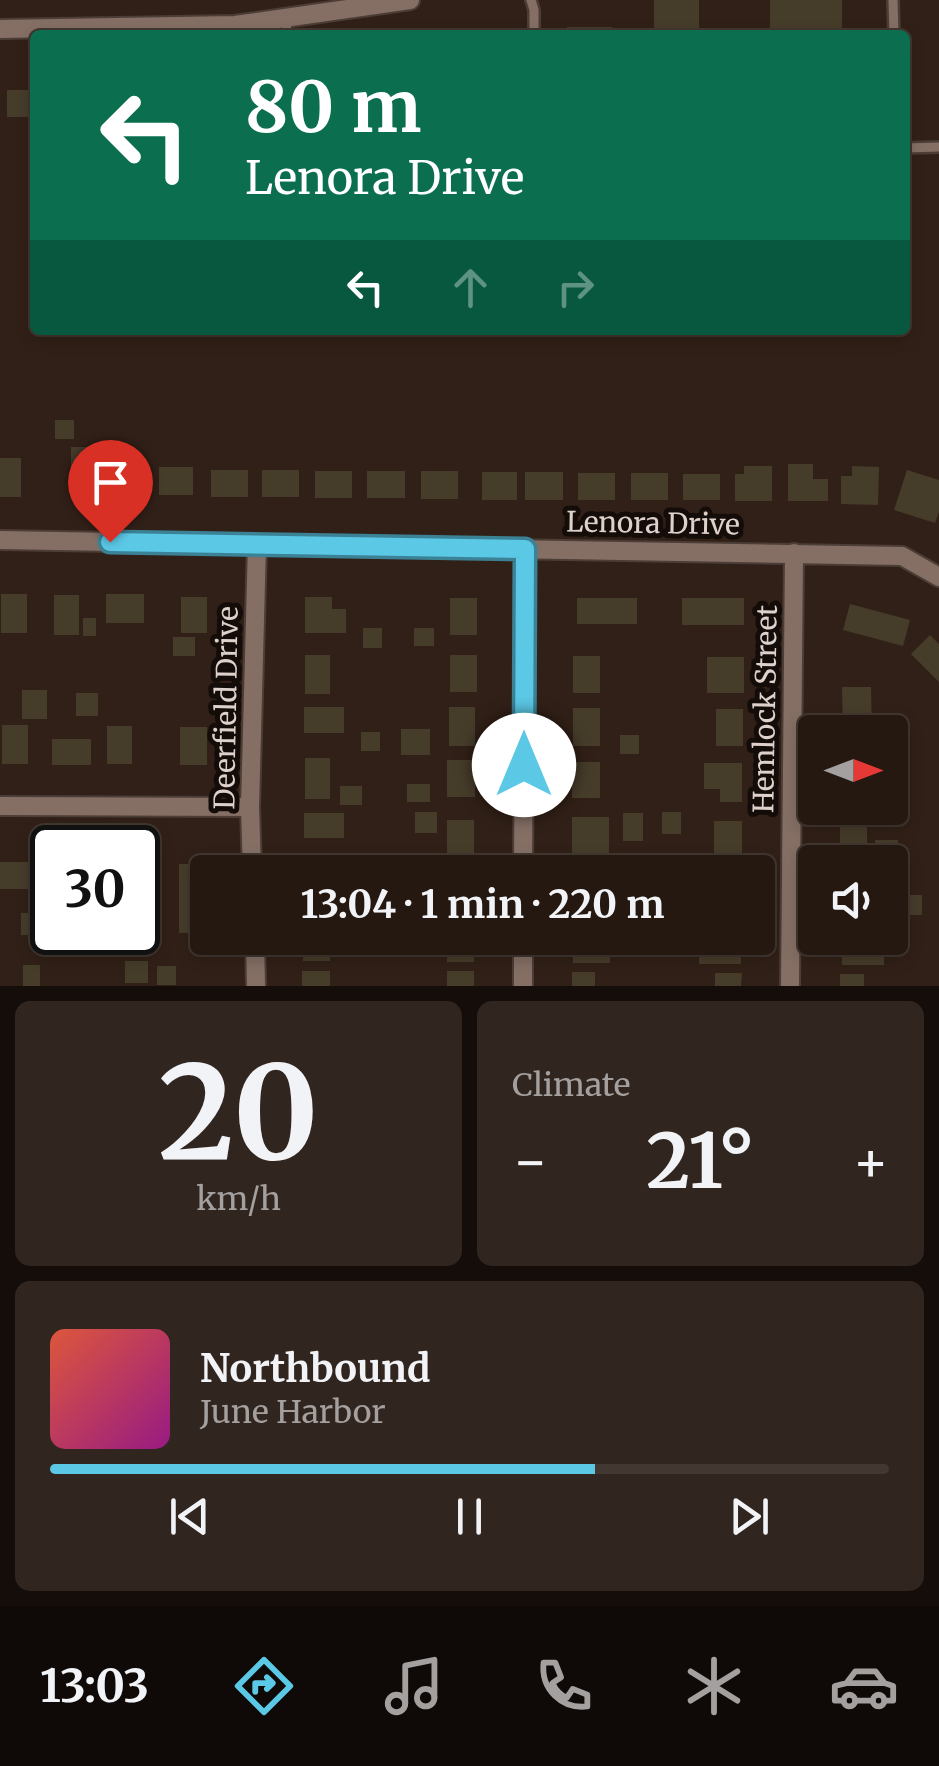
<!DOCTYPE html>
<html lang="en">
<head>
<meta charset="utf-8">
<style>
	body { margin:0; font-family:Merriweather,serif; background:#31251f; color:#f1f3f6; height:100vh; display:flex; flex-direction:column; font-size:38px; white-space:nowrap }
	* { box-sizing:border-box; margin:0 }
	p { font-size:32px; color:#a3a09f }
	.icon { flex:none; width:55px; height:55px; fill:none; stroke:currentColor; stroke-width:2; stroke-linecap:round; stroke-linejoin:round }
	.map { position:relative; height:986px; overflow:hidden }
	.side { display:flex; flex-direction:column; gap:15px; padding:15px; background:#140d09; flex:1 }
	.side>* { flex:none }
	.banner { position:absolute; left:30px; top:30px; width:880px; height:305px; border-radius:10px; box-shadow:0 5px 15px #0003,0 0 0 2px #423731; background:#0b6e4f; color:#fff; overflow:hidden }
	.needle { width:65px; rotate:90deg }
	.controls { position:absolute; left:798px; top:715px; display:grid; gap:20px }
	.controls a { display:grid; place-items:center; width:110px; height:110px; border-radius:10px; background:#251811; box-shadow:0 5px 15px #0003,0 0 0 2px #423731; font-size:50px }
	.speed { position:absolute; left:30px; top:825px; display:flex; gap:20px; font-size:50px; font-weight:700; text-align:center }
	.speed>* { display:grid; place-content:center; width:130px; height:130px; border-radius:50%; background:#251811; box-shadow:0 5px 15px #0003,0 0 0 2px #423731; line-height:1 }
	.speed .limit { border:5px solid #111; border-radius:15px; background:#fff; color:#111 }
	.pin { position:absolute; display:grid; place-items:center; width:85px; height:85px; color:#fff; margin:-102px -42px; border-radius:50% 50% 50% 0; rotate:-45deg; box-shadow:0 0 10px #0007 }
	.pin .icon { rotate:45deg }
	.me { position:absolute; width:110px; margin:-55px; rotate:0deg; stroke-linejoin:round; filter:drop-shadow(0 0 8px #0008) }
	.turn { display:flex; align-items:center; gap:35px; height:210px; padding:0 50px; font-size:45px }
	.turn .icon { width:130px; height:130px; stroke-width:2.5 }
	.turn b { display:block; font-size:70px; line-height:85px }
	.lanes { display:flex; align-items:center; height:95px; padding:0 50px; background:#0003; justify-content:center; gap:50px; direction:ltr }
	.lanes .off { opacity:.35 }
	.big { font-size:75px; font-weight:700; line-height:1.1 }
	.side .widget { flex:1; display:flex; flex-direction:column; justify-content:center; gap:15px; min-width:0; padding:0 35px; border-radius:15px; background:#31251f }
	.side .dial { align-items:center; gap:0 }
	.dial b { font-size:130px; line-height:1 }
	.song { display:flex; align-items:center; gap:30px }
	.cover { width:120px; height:120px; border-radius:15px; background:linear-gradient(135deg,hsl(10 70% 55%),hsl(310 70% 35%)) }
	.played { height:10px; border-radius:5px; background:linear-gradient(90deg,#5bc8e6 65%,#423731 65%) }
	.keys { display:flex; justify-content:space-around; direction:ltr }
	.heat { display:flex; justify-content:space-between; align-items:center; font-size:55px; direction:ltr }
	.side .tiles { flex:1; display:grid; gap:15px; grid-template-columns:1fr 1fr }
	.widget:last-child { grid-column:span 2 }
	.trip { position:absolute; left:190px; top:855px; width:585px; height:100px; border-radius:10px; background:#251811; box-shadow:0 5px 15px #0003,0 0 0 2px #423731; font-weight:700; line-height:100px; text-align:center }
	.tabs { display:flex; height:160px; justify-content:space-around; align-items:center; background:#0f0a07; color:#a3a09f }
	.tabs .icon { width:70px; height:70px }
	.tabs .active { color:#5bc8e6 }
	.tabs b { font-size:45px; color:#f1f3f6 }
	.map>svg:first-child { display:block }
	.building { fill:#463c2a }
	.lines { fill:none; stroke-linecap:round; stroke-linejoin:round }
	.service-casing { stroke:#4c3d37; stroke-width:14 }
	.minor-casing { stroke:#4c3d37; stroke-width:22 }
	.service { stroke:#856f65; stroke-width:9 }
	.minor { stroke:#856f65; stroke-width:18 }
	.route-casing { stroke:#3b8296; stroke-width:25 }
	.route { stroke:#5bc8e6; stroke-width:18 }
	.labels { text-anchor:middle; stroke-width:10; stroke-linejoin:round; paint-order:stroke }
	.street-label { font-size:28px; fill:#ded1cc; stroke:#140c08 }
</style>
</head>
<body>
<div class="map">
<svg width="939" height="986" viewBox="0 0 939 986">
	<rect width="100%" height="100%" fill="#312017"/>
	<!-- building -->
	<path class="building" d="M654 0H699V35H654Z
		M770 0H842V35H770Z
		M567 27H612V35H567Z
		M7 90H35V117H7Z
		M55 420H74V439H55Z
		M71 447H96V495H71Z
		M0 458H21V497H0Z
		M788 464H813V479H828V501H788Z
		M744 466H772V501H735V474H744Z
		M852 466 879 467 878 505 841 504V476H852Z
		M159 467H193V495H159Z
		M107 469H144V496H107Z
		M211 470H248V497H211Z
		M262 470H299V497H262Z
		M907 470 939 480V512L935 523 894 510Z
		M315 471H352V498H315Z
		M367 471H405V498H367Z
		M421 471H458V499H421Z
		M482 472H517V500H482Z
		M525 472H563V500H525Z
		M578 473H615V500H578Z
		M631 473H668V500H631Z
		M683 474H720V500H683Z
		M1 594H27V633H1Z
		M106 594H144V623H106Z
		M54 595H79V635H54Z
		M181 597H207V633H181Z
		M305 597H332V609H346V633H305Z
		M450 598H477V635H450Z
		M577 598H637V624H577Z
		M682 598H744V625H682Z
		M850 604 910 620 903 646 843 630Z
		M83 618H96V636H83Z
		M363 628H382V648H363Z
		M414 628H434V646H414Z
		M930 635 939 644V682L911 654Z
		M173 637H195V656H173Z
		M305 655H330V694H305Z
		M450 655H477V692H450Z
		M573 656H600V693H573Z
		M707 657H744V693H707Z
		M842 687H871L872 732H843Z
		M22 690H47V719H22Z
		M76 693H98V716H76Z
		M304 707H344V733H304Z
		M449 707H475V746H449Z
		M573 708H600V746H573Z
		M716 709H743V746H716Z
		M2 725H28V764H2Z
		M107 726H132V764H107Z
		M180 727H207V765H180Z
		M401 729H430V755H401Z
		M361 732H380V751H361Z
		M620 735H639V754H620Z
		M52 739H91V765H52Z
		M305 758H330V799H305Z
		M447 760H475V797H447Z
		M572 762H600V798H572Z
		M704 763H742V802H720V789H704Z
		M407 784H430V802H407Z
		M340 786H362V805H340Z
		M415 812H437V833H415Z
		M662 812H681V834H662Z
		M304 813H344V838H304Z
		M623 813H643V841H623Z
		M840 815H867V853H840Z
		M572 817H609V856H572Z
		M447 820H474V858H447Z
		M714 821H742V859H714Z
		M875 840H898V862H875Z
		M0 862H31V889H0Z
		M179 864H204V933H179Z
		M615 865H641V872H615Z
		M304 867H334V872H304Z
		M450 867H475V872H450Z
		M715 868H741V872H715Z
		M900 895H922V915H900Z
		M138 903H149V936L128 937V932H138Z
		M21 913H42V935H21Z
		M303 938H330V961H303Z
		M447 938H474V962H447Z
		M573 938H610V963H573Z
		M741 938V964H699V939Z
		M842 938 884 940V965H842Z
		M125 961H148V983H125Z
		M23 965H40V986H23Z
		M157 966H176V985H157Z
		M302 971H330V986H302Z
		M447 971H474V986H447Z
		M572 972H595V986H572Z
		M715 973H742L741 986H715Z
		M840 974H864V986H840Z"/>
	<g class="lines">
		<!-- service casing -->
		<g class="service-casing">
			<path id="service" d="M531 0 534 10V35
				M893 0 894 35
				M286 19 287 35
				M905 148 939 147"/>
		</g>
		<!-- minor casing -->
		<g class="minor-casing">
			<path id="minor" d="M0 29 235 25 410 0
				M0 540 902 556 939 577
				M0 806 250 807
				M252 872 250 807 257 544
				M523 872 525 549
				M255 938 256 986
				M523 986V938
				M790 986 794 553"/>
		</g>
		<!-- service -->
		<use href="#service" class="service"/>
		<!-- minor -->
		<use href="#minor" class="minor"/>
	</g>
	<g class="lines">
		<!-- route casing -->
		<g class="route-casing">
			<path id="route" d="M110 542 525 549 524 765"/>
		</g>
		<!-- route -->
		<use href="#route" class="route"/>
	</g>
	<g class="labels">
		<!-- street labels -->
		<g class="street-label">
			<text transform="translate(653 523) rotate(1)" y="10">Lenora Drive</text>
			<text transform="translate(226 708) rotate(-89)" y="10">Deerfield Drive</text>
			<text transform="translate(765 709) rotate(-89)" y="10">Hemlock Street</text>
		</g>
	</g>
</svg>
<div class="controls">
<a><svg class="needle" viewBox="-14 -14 28 28"><path d="M0-13l5 13h-10z" fill="#e53935"/><path d="M0 13l5-13h-10z" fill="#a3a09f"/></svg></a>
<a><svg class="icon" aria-label="sound" viewBox="0 0 24 24"><path d="M4 9h4l5-4v14l-5-4H4zM17 9q2 3 0 6"/></svg></a>
</div>
<div class="speed"><div class="limit">30</div></div>
<div class="pin" style="left:110px;top:542px;background:#d93025"><svg class="icon" aria-label="arrive" viewBox="0 0 24 24"><path d="M6 21V4h12l-3 4 3 4H6"/></svg></div>
<svg class="me" style="left:524px;top:765px" viewBox="-20 -20 40 40"><circle r="19" fill="#fff"/><path d="M0-13L10 11 0 6-10 11z" fill="#5bc8e6"/></svg>
<div class="trip">13:04 · 1 min · 220 m</div>
<div class="banner">
<div class="turn"><svg class="icon" aria-label="left" viewBox="0 0 24 24"><path d="M17 20v-9H6M10 6l-5 5 5 5"/></svg><div><b>80 m</b>Lenora Drive</div></div>
<div class="lanes"><svg class="icon" aria-label="left" viewBox="0 0 24 24"><path d="M17 20v-9H6M10 6l-5 5 5 5"/></svg><svg class="icon off" aria-label="ahead" viewBox="0 0 24 24"><path d="M12 20V5M6 11l6-6 6 6"/></svg><svg class="icon off" aria-label="right" viewBox="0 0 24 24"><path d="M7 20v-9h11M14 6l5 5-5 5"/></svg></div>
</div>
</div>
<section class="side">
<div class="tiles">
<div class="widget dial"><b>20</b><p>km/h</p></div>
<div class="widget"><p>Climate</p>
<div class="heat"><a>−</a><b class="big">21°</b><a>+</a></div>
</div>
<div class="widget">
<div class="song"><i class="cover"></i><div><b>Northbound</b><p>June Harbor</p></div></div>
<div class="played"></div>
<div class="keys"><svg class="icon" aria-label="previous" viewBox="0 0 24 24"><path d="M18 5L8 12l10 7zM5 5v14"/></svg><svg class="icon" aria-label="pause" viewBox="0 0 24 24"><path d="M8 5v14M16 5v14"/></svg><svg class="icon" aria-label="next" viewBox="0 0 24 24"><path d="M6 5l10 7-10 7zM19 5v14"/></svg></div>
</div>
</div>
</section>
<nav class="tabs">
<b>13:03</b>
<svg class="icon active" aria-label="directions" viewBox="0 0 24 24"><path d="M12 3l9 9-9 9-9-9zM9 14v-3h6M13 9l2 2-2 2"/></svg>
<svg class="icon" aria-label="music" viewBox="0 0 24 24"><path d="M9 18V5l10-2v13"/><circle cx="6" cy="18" r="3"/><circle cx="16" cy="16" r="3"/></svg>
<svg class="icon" aria-label="phone" viewBox="0 0 24 24"><path d="M5 4h4l2 5-3 2q2 4 5 5l2-3 5 2v4C11 20 4 13 5 4z"/></svg>
<svg class="icon" aria-label="climate" viewBox="0 0 24 24"><path d="M12 3v18M4 7l16 10M4 17L20 7"/></svg>
<svg class="icon" aria-label="car" viewBox="0 0 24 24"><path d="M5 17H2v-5l4-1 3-4h7l3 4 3 1v5h-3M9 17h6M6 11h13"/><circle cx="7" cy="17" r="2"/><circle cx="17" cy="17" r="2"/></svg>
</nav>
</body>
</html>
